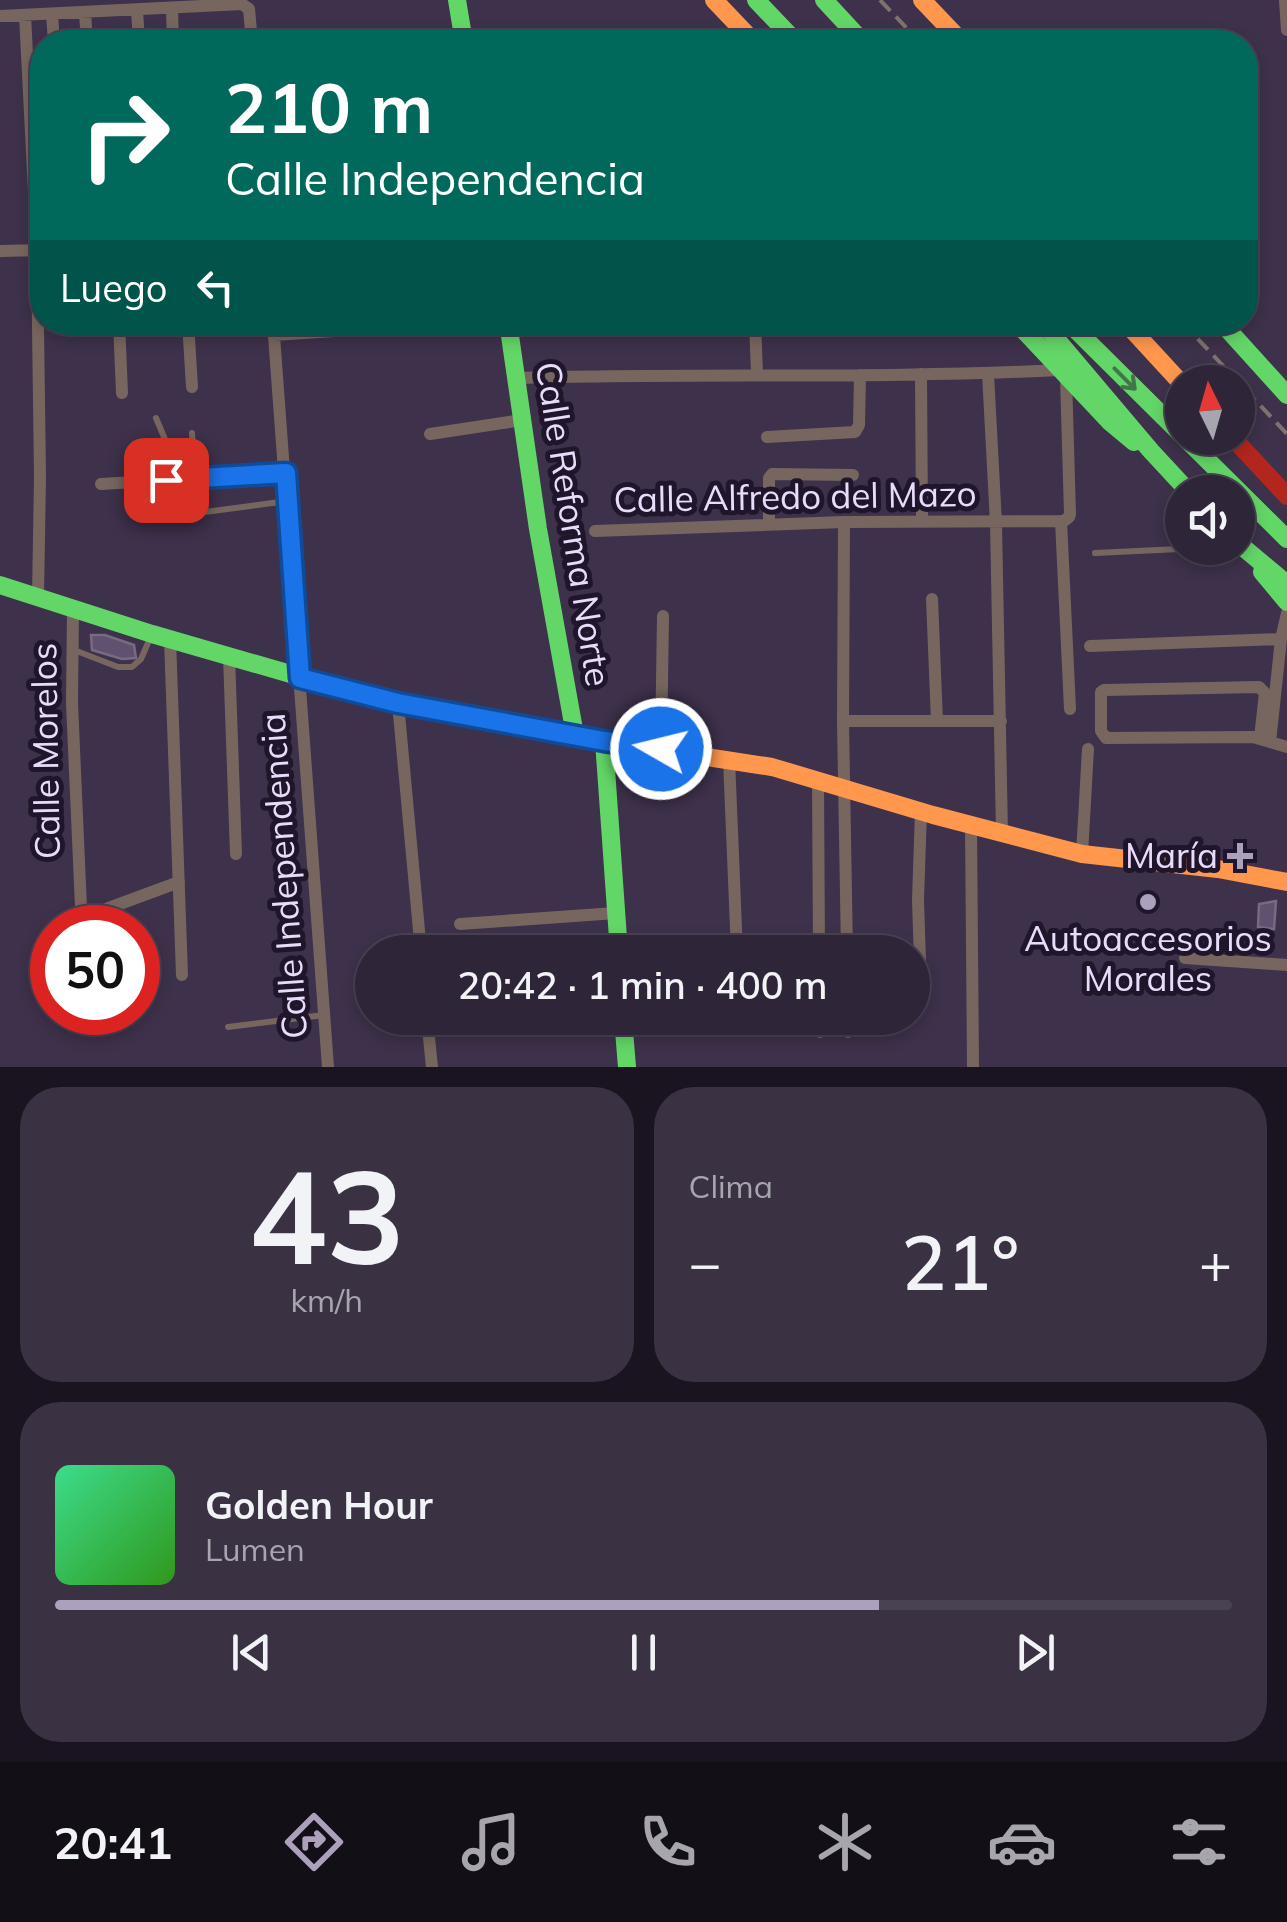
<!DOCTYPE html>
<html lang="es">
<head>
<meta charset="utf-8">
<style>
	body { margin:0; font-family:Mulish,sans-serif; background:#3a3143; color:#f1f3f6; height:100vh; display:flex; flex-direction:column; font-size:38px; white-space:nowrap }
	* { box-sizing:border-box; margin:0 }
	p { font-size:32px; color:#a7a5ae }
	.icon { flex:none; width:55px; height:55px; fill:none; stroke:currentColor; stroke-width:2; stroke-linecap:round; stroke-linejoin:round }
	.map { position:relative; height:1067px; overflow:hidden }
	.drawer { display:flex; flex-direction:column; gap:20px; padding:20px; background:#19141f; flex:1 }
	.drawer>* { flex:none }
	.banner { position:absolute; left:30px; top:30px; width:1228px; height:305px; border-radius:40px; box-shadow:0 5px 15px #0003,0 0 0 2px #494253; background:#00695c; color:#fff; overflow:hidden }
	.needle { width:65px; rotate:355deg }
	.buttons { position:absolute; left:1165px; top:365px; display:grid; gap:20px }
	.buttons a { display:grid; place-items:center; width:90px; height:90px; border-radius:50%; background:#2e2538; box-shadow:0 5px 15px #0003,0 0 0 2px #494253; font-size:50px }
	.speed { position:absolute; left:30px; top:905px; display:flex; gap:20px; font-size:50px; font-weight:700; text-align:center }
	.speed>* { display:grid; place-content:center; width:130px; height:130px; border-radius:50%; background:#2e2538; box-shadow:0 5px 15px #0003,0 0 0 2px #494253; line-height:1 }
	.speed .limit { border:15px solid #d22; background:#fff; color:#111 }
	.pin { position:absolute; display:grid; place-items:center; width:85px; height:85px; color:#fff; margin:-42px; border-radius:20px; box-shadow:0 5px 15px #0006 }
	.me { position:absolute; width:110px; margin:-55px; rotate:278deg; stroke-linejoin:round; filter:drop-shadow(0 0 8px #0008) }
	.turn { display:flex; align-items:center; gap:35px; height:210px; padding:0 30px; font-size:45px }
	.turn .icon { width:130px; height:130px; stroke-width:2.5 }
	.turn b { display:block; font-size:70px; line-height:85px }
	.then { display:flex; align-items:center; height:95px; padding:0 30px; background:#0003; gap:20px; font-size:38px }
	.big { font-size:75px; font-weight:600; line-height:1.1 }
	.drawer .card { flex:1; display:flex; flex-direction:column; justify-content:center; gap:15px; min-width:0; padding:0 35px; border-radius:40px; background:#3a3143 }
	.drawer .dial { align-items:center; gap:0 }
	.dial b { font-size:130px; line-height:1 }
	.song { display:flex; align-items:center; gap:30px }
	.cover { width:120px; height:120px; border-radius:15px; background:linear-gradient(135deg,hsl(150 70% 55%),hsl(110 70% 35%)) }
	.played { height:10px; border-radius:5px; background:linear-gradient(90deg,#ada0bd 70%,#494253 70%) }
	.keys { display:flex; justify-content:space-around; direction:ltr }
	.heat { display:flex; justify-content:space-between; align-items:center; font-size:55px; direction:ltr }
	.drawer .tiles { flex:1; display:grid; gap:20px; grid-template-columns:1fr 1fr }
	.card:last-child { grid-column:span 2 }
	.trip { position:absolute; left:355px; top:935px; width:575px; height:100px; border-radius:50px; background:#2e2538; box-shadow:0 5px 15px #0003,0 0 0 2px #494253; font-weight:600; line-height:100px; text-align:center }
	.tab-bar { display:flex; height:160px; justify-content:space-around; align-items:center; background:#120f16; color:#a7a5ae }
	.tab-bar .icon { width:70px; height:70px }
	.tab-bar .active { color:#ada0bd }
	.tab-bar b { font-size:45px; color:#f1f3f6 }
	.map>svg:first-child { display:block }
	.building { fill:#615170; stroke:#766b81; stroke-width:2.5 }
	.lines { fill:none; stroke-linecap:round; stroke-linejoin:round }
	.lane { stroke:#77665f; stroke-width:6 }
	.street { stroke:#77665f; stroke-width:12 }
	.fast { stroke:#63d668; stroke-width:18 }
	.slow { stroke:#ff974d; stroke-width:18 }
	.jam { stroke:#b3261e; stroke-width:18 }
	.rail { stroke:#7f726f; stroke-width:4; stroke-dasharray:15 8; stroke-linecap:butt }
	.oneway { stroke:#42764a }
	.route-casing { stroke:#114b97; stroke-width:25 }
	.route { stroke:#1a73e8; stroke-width:18 }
	.poi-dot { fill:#ada0bd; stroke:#20162b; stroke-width:4 }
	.labels { text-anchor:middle; stroke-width:10; stroke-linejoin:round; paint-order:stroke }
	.street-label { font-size:35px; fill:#e9dcfa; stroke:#20162b }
	.poi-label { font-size:35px; fill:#e9dcfa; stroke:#20162b; text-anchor:end }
</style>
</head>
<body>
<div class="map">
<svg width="1287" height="1067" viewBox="0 0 1287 1067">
	<rect width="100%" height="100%" fill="#3e314b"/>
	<!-- building -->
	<path class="building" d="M91 635H105L134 645 136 658 122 659 92 650Z
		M1276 901 1274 929 1258 927 1259 904Z"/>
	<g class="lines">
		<!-- lane -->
		<path class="lane" d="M156 418 167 444 193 449
			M192 433 195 477
			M175 516 287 501
			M1095 553 1201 548
			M74 650 118 667H132L141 659 151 636
			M228 1027 324 1015"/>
		<!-- street -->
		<path class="street" d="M1285 0 1287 30
			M172 8 173 42
			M137 10 139 42
			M85 13 87 42
			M52 14 54 42
			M25 15 37 250 40 477 38 597
			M0 16 242 4 249 9 252 42
			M0 251 42 250
			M119 322 122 393
			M188 322 192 387
			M273 322 328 1067
			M755 322 757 374
			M274 335 380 328
			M921 374 922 522
			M988 374 996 523 1002 834
			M516 378C697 373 879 379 1060 370
			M430 434 522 420
			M767 437 855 432 859 425 860 375
			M101 484 286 473
			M1061 521 1070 709
			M844 522 843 721 847 952
			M769 524V478L772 474 853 475
			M595 531 844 522 1064 521 1069 517 1070 514 1066 377
			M932 599 937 721
			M73 609 72 703 81 907 85 911 98 912 179 882
			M170 639 182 975
			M1090 646 1281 639
			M229 656 236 854
			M398 703 421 952
			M843 721H1001
			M1260 738 1265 693 1259 687 1104 690 1101 692V731L1106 738 1253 737 1287 747
			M1270 742 1281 639 1287 613
			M661 749 663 616
			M729 759 737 952
			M818 780 819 952
			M921 811 918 900 921 993
			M971 825 973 1067
			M1082 854 1088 749
			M460 924 616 913
			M1185 958 1287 965
			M427 1018 432 1067
			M739 1018 740 1026
			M820 1018V1032
			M848 1018V1032"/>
		<!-- fast -->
		<path class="fast" d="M457 0 464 42
			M756 0 796 42
			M824 0 863 42
			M508 322 538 529 575 735
			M1016 322 1110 422 1134 442
			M1042 322 1151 451 1189 492
			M1068 322 1182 435
			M1221 322 1287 395
			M1185 438 1287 539
			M1238 543 1287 584
			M1262 572 1287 602
			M0 585 152 634 363 695 648 748
			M604 741 619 952
			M623 1018 627 1067"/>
		<!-- slow -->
		<path class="slow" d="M714 0 754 42
			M922 0 962 42
			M1125 322 1182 384
			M648 748 772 767 933 815 1082 854 1218 869 1287 882"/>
		<!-- jam -->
		<path class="jam" d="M1233 438 1287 496"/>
		<!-- rail -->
		<path class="rail" d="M880 0 920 42
			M1182 322 1287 434"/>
	</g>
	<!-- one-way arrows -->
	<defs><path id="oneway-shaft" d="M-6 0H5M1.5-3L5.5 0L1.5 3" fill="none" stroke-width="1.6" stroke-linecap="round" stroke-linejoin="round" transform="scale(2.5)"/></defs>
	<use class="oneway" href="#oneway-shaft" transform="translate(1125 379) rotate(45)"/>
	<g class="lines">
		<!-- route casing -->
		<g class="route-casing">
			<path id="route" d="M166 480 286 473 300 678 398 703 604 741 661 749"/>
		</g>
		<!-- route -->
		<use href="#route" class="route"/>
	</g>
	<!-- markers -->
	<g class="poi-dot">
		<path d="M1235 841h10v10h10v10h-10v10h-10v-10h-10v-10h10z"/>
		<circle cx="1148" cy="902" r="10"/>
	</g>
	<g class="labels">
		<!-- street labels -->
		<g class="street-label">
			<text transform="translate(795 497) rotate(-1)" y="12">Calle Alfredo del Mazo</text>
			<text transform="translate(573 524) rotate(81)" y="12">Calle Reforma Norte</text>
			<text transform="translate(46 751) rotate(-91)" y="12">Calle Morelos</text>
			<text transform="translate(284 876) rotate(-94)" y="12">Calle Independencia</text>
		</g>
		<!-- poi labels -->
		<g class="poi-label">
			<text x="1218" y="868">María</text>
			<text x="1148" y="951" text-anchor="middle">Autoaccesorios<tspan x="1148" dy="40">Morales</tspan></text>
		</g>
	</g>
</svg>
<div class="buttons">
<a><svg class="needle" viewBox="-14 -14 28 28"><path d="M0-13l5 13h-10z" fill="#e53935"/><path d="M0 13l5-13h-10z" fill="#a7a5ae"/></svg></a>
<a><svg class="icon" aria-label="sound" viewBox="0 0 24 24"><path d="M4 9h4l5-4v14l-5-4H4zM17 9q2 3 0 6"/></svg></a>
</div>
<div class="speed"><div class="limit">50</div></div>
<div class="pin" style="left:166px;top:480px;background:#d93025"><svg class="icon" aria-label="arrive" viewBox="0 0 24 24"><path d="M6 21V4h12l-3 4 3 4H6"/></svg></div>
<svg class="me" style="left:661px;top:749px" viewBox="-20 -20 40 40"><circle r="17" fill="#1a73e8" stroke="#fff" stroke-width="3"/><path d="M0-11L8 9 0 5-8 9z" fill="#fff"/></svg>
<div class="trip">20:42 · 1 min · 400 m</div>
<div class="banner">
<div class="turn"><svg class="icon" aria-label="right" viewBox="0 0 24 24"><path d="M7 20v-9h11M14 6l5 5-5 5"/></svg><div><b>210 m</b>Calle Independencia</div></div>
<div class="then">Luego<svg class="icon" aria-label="left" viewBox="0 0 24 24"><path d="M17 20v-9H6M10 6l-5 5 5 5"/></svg></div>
</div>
</div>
<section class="drawer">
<div class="tiles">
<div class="card dial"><b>43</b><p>km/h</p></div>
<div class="card"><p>Clima</p>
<div class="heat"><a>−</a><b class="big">21°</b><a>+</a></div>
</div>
<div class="card">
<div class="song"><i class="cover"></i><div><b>Golden Hour</b><p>Lumen</p></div></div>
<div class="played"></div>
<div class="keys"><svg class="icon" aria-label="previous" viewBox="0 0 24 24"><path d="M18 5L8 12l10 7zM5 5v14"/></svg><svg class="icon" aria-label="pause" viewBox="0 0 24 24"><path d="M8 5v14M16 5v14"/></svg><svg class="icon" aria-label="next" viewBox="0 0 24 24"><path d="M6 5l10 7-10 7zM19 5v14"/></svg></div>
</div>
</div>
</section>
<nav class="tab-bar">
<b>20:41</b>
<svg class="icon active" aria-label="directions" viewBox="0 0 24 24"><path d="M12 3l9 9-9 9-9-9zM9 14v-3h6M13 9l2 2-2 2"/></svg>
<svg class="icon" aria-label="music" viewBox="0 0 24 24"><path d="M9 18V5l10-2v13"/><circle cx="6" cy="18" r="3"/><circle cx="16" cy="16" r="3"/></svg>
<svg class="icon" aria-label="phone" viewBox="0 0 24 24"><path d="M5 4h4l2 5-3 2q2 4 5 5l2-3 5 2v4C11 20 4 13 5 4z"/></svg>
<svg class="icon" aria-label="climate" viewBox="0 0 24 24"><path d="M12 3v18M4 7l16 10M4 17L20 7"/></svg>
<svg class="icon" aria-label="car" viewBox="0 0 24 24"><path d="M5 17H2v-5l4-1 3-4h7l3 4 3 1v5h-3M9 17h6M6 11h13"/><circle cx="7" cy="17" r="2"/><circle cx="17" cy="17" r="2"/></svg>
<svg class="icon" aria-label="filters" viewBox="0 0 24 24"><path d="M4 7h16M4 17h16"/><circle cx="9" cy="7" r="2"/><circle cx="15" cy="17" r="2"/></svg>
</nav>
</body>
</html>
